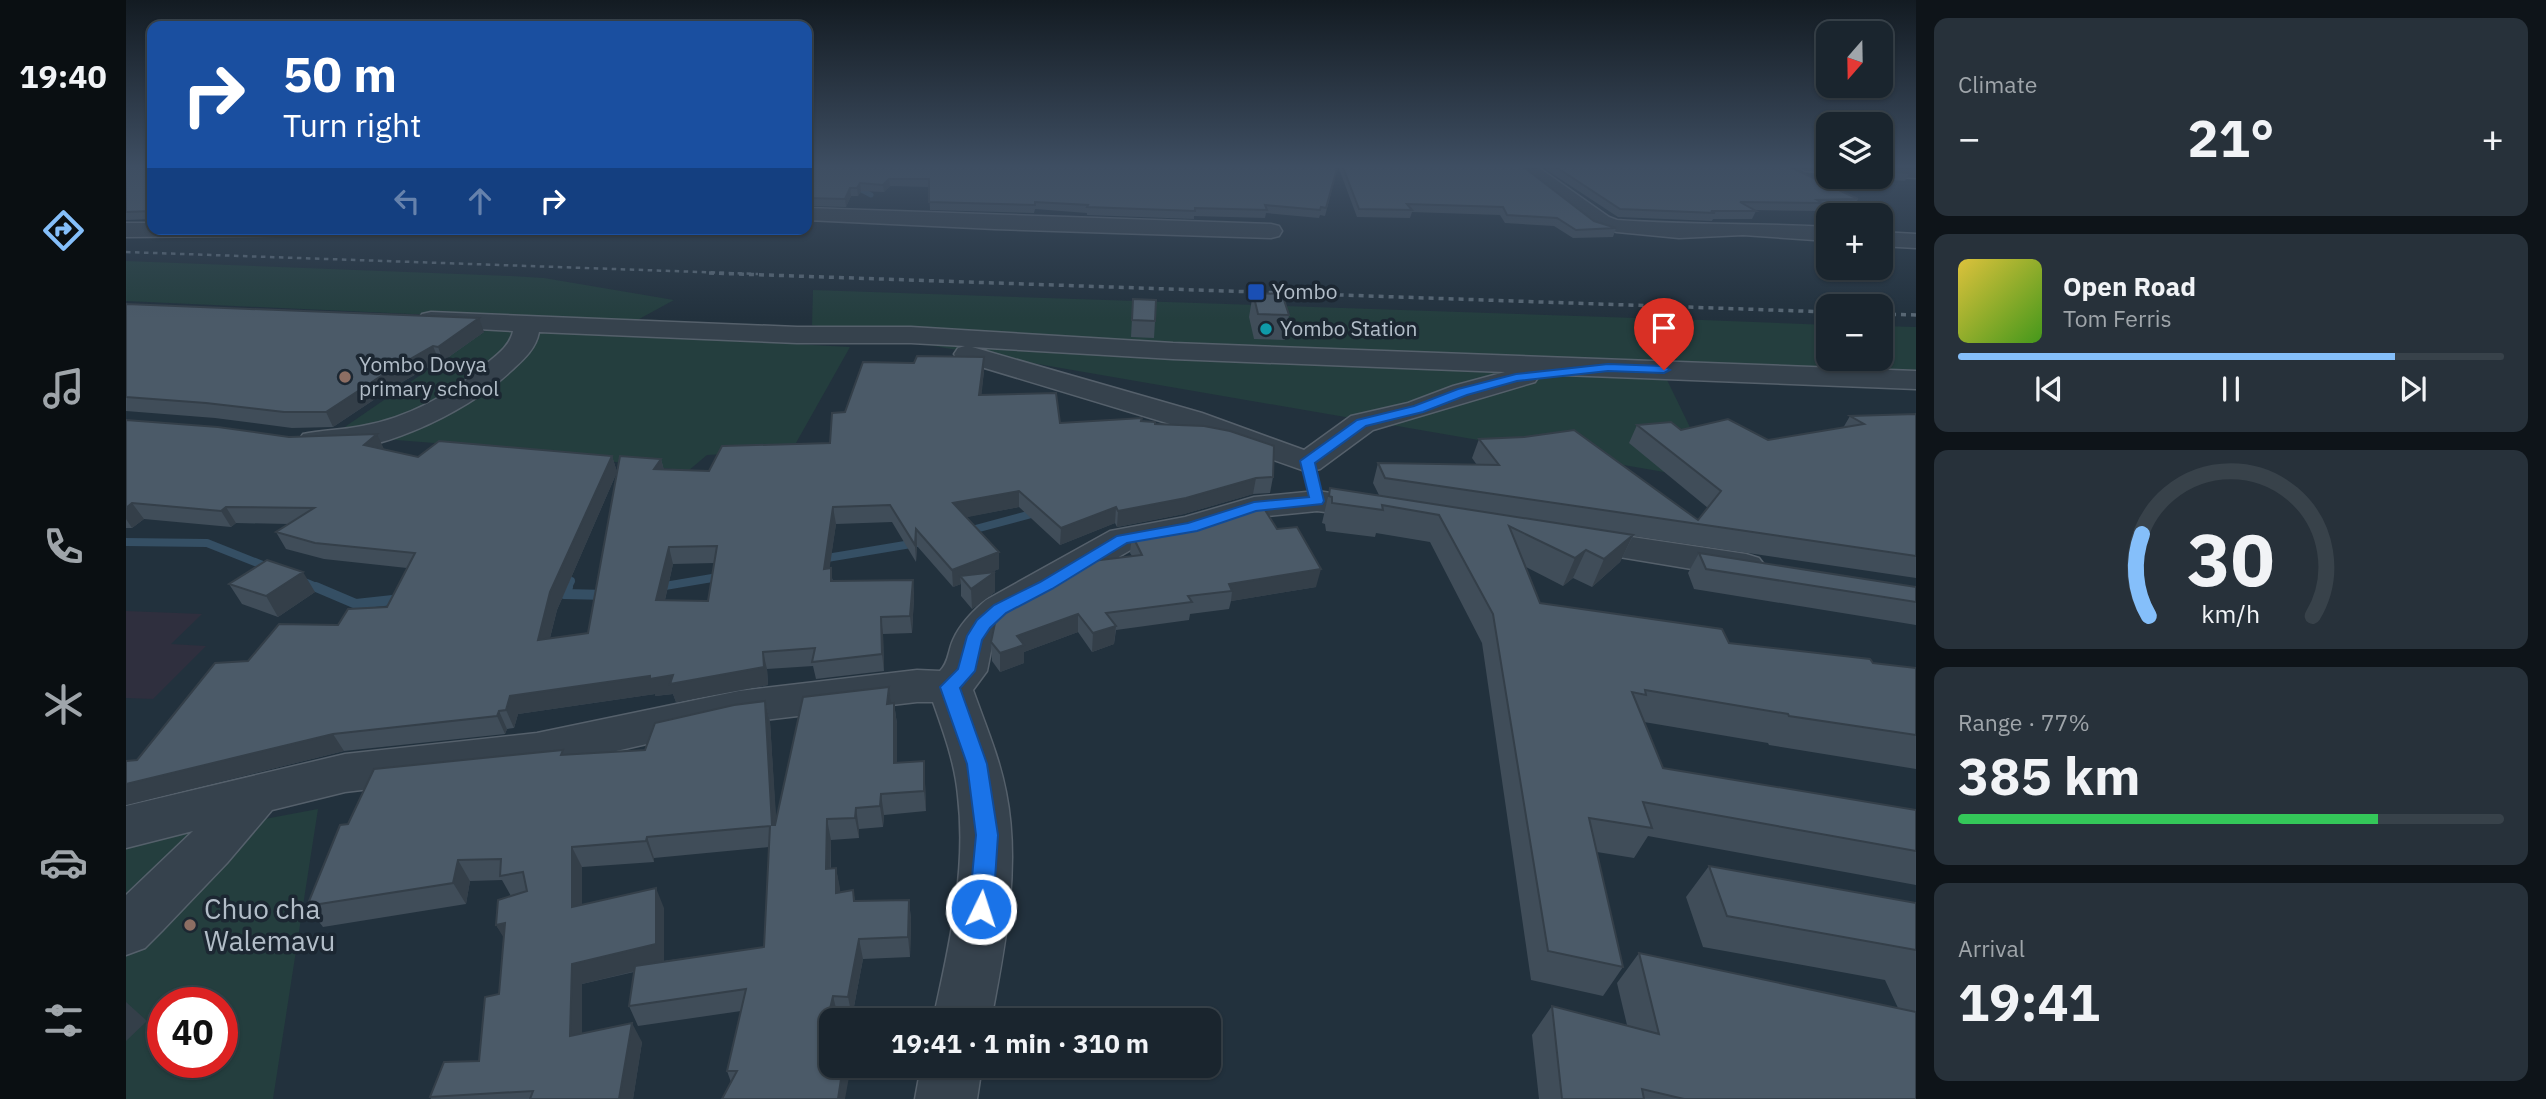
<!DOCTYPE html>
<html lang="en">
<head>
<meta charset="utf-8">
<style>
	body { margin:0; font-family:"IBM Plex Sans",sans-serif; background:#27313a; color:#f1f3f6; height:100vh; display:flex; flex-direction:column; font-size:26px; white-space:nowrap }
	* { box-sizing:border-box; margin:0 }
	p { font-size:23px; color:#9fa5aa }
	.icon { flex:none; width:38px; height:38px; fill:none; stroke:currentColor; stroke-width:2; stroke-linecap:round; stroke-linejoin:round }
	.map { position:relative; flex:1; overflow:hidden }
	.details { display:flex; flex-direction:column; gap:18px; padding:18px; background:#0e1419; width:630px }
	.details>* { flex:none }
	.guide { position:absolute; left:21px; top:21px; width:665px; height:214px; border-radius:14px; box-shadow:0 2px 5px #0004,0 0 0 2px #38424a; background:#1a4fa0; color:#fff; overflow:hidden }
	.needle { width:46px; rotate:200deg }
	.tools { position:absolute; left:1690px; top:21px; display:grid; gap:14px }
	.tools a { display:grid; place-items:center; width:77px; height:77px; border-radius:14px; background:#1a252e; box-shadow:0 2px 5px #0004,0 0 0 2px #38424a; font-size:35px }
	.speed { position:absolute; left:21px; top:987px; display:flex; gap:14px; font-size:35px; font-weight:700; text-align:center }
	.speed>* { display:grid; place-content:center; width:91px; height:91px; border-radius:50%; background:#1a252e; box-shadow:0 2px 5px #0004,0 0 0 2px #38424a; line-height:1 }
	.speed .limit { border:10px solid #d22; background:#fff; color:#111 }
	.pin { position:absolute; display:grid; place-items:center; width:60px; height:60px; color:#fff; margin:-72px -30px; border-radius:50% 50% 50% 0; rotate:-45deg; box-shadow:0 0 7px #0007 }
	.pin .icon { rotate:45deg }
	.me { position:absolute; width:77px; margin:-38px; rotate:4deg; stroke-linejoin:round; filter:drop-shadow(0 0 5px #0008) }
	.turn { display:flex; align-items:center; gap:24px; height:147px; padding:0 21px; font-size:32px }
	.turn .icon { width:91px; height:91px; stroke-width:2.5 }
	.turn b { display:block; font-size:49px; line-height:60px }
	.lanes { display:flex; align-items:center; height:66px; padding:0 21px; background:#0003; justify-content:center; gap:35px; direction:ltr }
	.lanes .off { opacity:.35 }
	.big { font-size:52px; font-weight:700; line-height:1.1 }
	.details .widget { flex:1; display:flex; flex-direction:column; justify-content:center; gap:10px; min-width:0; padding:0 24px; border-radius:14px; background:#27313a }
	.details .dial { align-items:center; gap:0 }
	.dial svg { height:182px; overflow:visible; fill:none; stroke:#38424a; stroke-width:7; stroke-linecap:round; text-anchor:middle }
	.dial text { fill:#f1f3f6; stroke:none }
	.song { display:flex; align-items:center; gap:21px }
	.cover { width:84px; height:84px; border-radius:10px; background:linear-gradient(135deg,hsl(50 70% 55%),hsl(100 70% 35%)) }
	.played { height:7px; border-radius:4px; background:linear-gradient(90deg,#85bffa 80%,#38424a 80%) }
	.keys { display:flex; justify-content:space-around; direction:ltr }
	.heat { display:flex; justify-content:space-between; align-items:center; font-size:38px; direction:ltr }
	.charge { height:10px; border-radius:5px; background:linear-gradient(90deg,#34c759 77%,#38424a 0) }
	.trip { position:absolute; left:693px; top:1008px; width:402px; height:70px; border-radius:14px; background:#1a252e; box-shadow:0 2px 5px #0004,0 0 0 2px #38424a; font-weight:700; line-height:70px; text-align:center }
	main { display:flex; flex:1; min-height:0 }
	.dock { display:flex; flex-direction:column; width:126px; justify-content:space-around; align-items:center; background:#0a0f12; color:#9fa5aa }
	.dock .icon { width:49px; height:49px }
	.dock .current { color:#85bffa }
	.dock b { font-size:32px; color:#f1f3f6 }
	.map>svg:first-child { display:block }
	.medical { fill:#2f2f3e }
	.green { fill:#243e3e; fill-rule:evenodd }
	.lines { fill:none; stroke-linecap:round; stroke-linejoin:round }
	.stream-far2 { stroke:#354f64; stroke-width:5 }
	.stream-far1 { stroke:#354f64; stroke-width:8 }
	.stream { stroke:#354f64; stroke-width:10 }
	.minor-casing { stroke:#55606b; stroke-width:3 }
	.minor { fill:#36424d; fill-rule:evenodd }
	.rail-far1 { stroke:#586774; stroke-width:2.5; stroke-dasharray:4.5 4.5; stroke-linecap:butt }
	.rail { stroke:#586774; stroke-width:3.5; stroke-dasharray:5 5; stroke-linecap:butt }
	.wall { fill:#404d59; fill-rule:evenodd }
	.shaded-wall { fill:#343f49 }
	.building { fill:#4b5a68; stroke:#343f49; stroke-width:2; fill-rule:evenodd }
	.route { fill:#1a73e8; stroke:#114b97; stroke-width:2 }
	.transit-dot { fill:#1a4fb4; stroke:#1c2732; stroke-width:2.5 }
	.culture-dot { fill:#0f9aa8; stroke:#1c2732; stroke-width:2.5 }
	.education-dot { fill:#8d6e63; stroke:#1c2732; stroke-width:2.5 }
	.labels { text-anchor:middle; stroke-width:7; stroke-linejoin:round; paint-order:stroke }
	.far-poi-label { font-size:21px; fill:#b2bdc8; stroke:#1c2732; text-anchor:start }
	.near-poi-label { font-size:28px; fill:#b2bdc8; stroke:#1c2732; text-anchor:start }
</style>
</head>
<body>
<main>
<nav class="dock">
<b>19:40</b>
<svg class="icon current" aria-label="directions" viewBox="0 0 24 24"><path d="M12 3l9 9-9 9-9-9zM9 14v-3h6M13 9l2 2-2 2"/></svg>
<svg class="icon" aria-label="music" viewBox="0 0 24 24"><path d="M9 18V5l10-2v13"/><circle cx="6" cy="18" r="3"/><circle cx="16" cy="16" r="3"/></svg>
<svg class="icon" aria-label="phone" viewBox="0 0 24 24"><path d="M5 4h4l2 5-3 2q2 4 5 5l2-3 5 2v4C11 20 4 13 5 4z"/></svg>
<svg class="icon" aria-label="climate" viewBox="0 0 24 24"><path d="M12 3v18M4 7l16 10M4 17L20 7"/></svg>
<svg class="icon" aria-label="car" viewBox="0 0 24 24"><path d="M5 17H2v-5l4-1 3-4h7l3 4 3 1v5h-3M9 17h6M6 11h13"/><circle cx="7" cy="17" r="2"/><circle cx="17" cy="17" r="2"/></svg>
<svg class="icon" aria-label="filters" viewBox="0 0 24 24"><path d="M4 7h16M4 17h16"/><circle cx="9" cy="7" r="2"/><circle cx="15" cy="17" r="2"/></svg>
</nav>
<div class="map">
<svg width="1790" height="1099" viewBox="0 0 1790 1099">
	<rect width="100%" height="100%" fill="#22313d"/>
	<!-- medical -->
	<path class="medical" d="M0 611 76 614 45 644 80 646 27 699 0 698Z"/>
	<!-- green -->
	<path class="green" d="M0 261 385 276 418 278 548 300 504 324 0 301Z
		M687 290 1511 318 1590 481 686 325Z
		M1525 318 1703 325V359H1755V326L1790 327V371L1553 363Z
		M363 328 724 347 666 450 581 455 562 471 385 449 207 435Z
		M192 809 147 1099H0V845ZM37 1003H96V1062H37Z"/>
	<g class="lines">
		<!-- stream-far2 -->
		<path class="stream-far2" d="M728 186 745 195"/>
		<!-- stream-far1 -->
		<path class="stream-far1" d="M842 531 913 512
			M0 542 81 543 144 568
			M695 559 791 543
			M176 581 195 589
			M432 581H445L441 589
			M533 587 598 576"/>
		<!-- stream -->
		<path class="stream" d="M190 587 230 604 276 599
			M442 587 438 594 481 595"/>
		<!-- minor casing -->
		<g class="minor-casing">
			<path id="minor" d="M1388 165H1409L1483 217 1491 220C1562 225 1632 223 1703 227V241L1617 235 1553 238 1491 232 1467 227Z
				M1670 165H1703V172L1679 171Z
				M1755 165 1790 166V178L1755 176Z
				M681 208 1145 224 1153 226 1156 231 1153 236 1145 238 869 229 681 220Z
				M0 223H26V229H210L207 234 199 235 0 237Z
				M1755 232 1790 234V248L1755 246Z
				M305 312 671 327H785L1047 343 1790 371V389L1412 374 1413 376 1409 382 1247 430 1194 469 1182 472 1054 427 832 360 828 354 832 348 839 346 785 343H671L413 332C410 349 397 360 385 371 340 413 239 463 177 448L172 441 177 434C196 430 216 430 236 426 281 418 326 394 360 364 371 355 384 346 387 331L296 326 292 320 296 314ZM846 347 1047 359 1379 372 1327 386 1282 403 1225 416 1178 450 1076 413Z
				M1191 491 1262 501 1267 508 1262 515 1250 518 1191 511 1132 517 1078 535 1008 548 888 618 867 641 861 671 847 690C859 724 873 756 880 792 895 866 879 947 865 1020H807C823 947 841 871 832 796 829 763 818 733 807 702H791L613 723 411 769 219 792 146 810 101 863 36 931 19 948 0 955V895L67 831 0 848V806L219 754 411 733 613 691 791 670 814 671C823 662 822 651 827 640 834 624 847 611 860 600L984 531 1059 517 1128 497Z
				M1452 529 1620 554 1633 558 1639 566 1633 574 1620 578 1439 548 1434 540 1439 532Z
				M795 1066H856L851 1099H789Z"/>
		</g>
		<!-- minor -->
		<use href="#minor" class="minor"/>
		<!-- rail-far1 -->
		<path class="rail-far1" d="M0 252 632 274"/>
		<!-- rail -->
		<path class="rail" d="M583 273 1703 312
			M1755 314 1790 315"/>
	</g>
	<!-- wall -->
	<path class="wall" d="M0 165H26V219L0 220Z
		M681 165H1395L1468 221 1490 228 1487 237 1447 238 1428 226 1379 223 1374 215 1286 212 1284 218 1231 217 1212 166 1199 216 1194 215 1193 218 1140 213 1139 218 1068 216V219L961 215V213L909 209 908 213 804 210 803 187 764 186 758 192 735 191 732 196H725L720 207 681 206Z
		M1413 165H1677L1674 171 1732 199 1728 206 1694 207 1692 211 1628 210 1630 211 1626 219H1587L1586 221 1492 217Z
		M1755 165 1757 170 1783 173 1779 181 1734 177H1755Z
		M1127 293 1163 315 1159 340 1128 339 1123 317Z
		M1007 299 1029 321 1028 338 1005 337Z
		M0 304 358 332 317 361H313L264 389 207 427 166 428 89 418 0 411Z
		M858 371 855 395 934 423 1015 421 1029 424 1147 477 1144 493 1127 494 1058 514 991 527 989 523 934 545 893 507 840 517 873 552V569L865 572H869V592L846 609 835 596V584L827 587 791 546 790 562 766 522 710 524 703 569 707 581 787 580 788 597 786 633 757 634 758 671 690 679 687 666 641 669 642 685 550 702 547 694 529 696V694L392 714 388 728 381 729 379 734 218 751 0 805V761L11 760 122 661 212 625 261 607 281 568 198 559 160 549 150 532 163 524 110 523 105 527 18 519 6 528H0V420L258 449 292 457 486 456 491 472 535 459 538 470 583 471 704 443 719 412ZM491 472 462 633 424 638 431 610ZM588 563 582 601 539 600 547 564Z
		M1790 414V578L1507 536 1494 562 1466 587 1447 578 1437 586 1400 567 1414 603 1603 643 1747 663 1790 668V769L1643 745 1642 743 1518 722 1537 768 1790 810V885L1522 836 1508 858 1471 852 1497 967 1477 996 1405 980 1356 643 1304 542 1250 533 1249 537 1200 531 1199 524 1196 523 1204 488 1253 495 1247 483 1252 463 1351 465 1346 458 1353 439 1572 520 1582 508 1503 443 1511 425 1642 440 1717 428 1724 416Z
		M1151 529 1190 587 1105 601 1103 609 1064 614 1063 620 990 630 988 644 966 652 952 632 898 652V663L874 672 866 661 865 642 957 566 1006 556 1004 553 1006 535Z
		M1573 553 1790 587V625L1568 589 1562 573Z
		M103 584 189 592 152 617 116 604Z
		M763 687 765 703H768L771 724V763L799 782 800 811 758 815 757 827 733 829V838L705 840V868H710L714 892 727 890 729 901 783 900 785 920 784 957 737 959 726 1017 712 1016 711 1020H705V1044L702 1057 705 1066H720L723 1077 605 1082 601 1071 615 1011 512 1026 503 1006 508 972 456 984V1034L516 1042 507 1099H305L304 1097 353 1061 373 994 378 937 370 925 385 896 376 880 344 881 340 904 197 927 181 906 222 824 439 755 519 750 639 701 644 722 650 821ZM643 847 638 947 538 961V908L456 905V867L528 862V858Z
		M1583 866 1790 903V1099H1413L1406 1035 1426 1006 1501 1025 1491 983 1513 953 1772 1008 1759 980 1577 947 1560 897Z"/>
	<!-- shaded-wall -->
	<path class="shaded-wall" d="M763 179 764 186 758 192 757 185Z
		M734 183 735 191 732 196 731 188Z
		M724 188 725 196 720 207 719 199Z
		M353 318 358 332 317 361 312 347Z
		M307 346 313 361 264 389 207 427 200 412 258 374Z
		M858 357V371L854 410 853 395Z
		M251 434 258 449 238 445Z
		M486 456 491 472 431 610 419 657 412 640 424 592Z
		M535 459 539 475 528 469Z
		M1130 478 1127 494 1058 514 991 527 992 511Z
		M893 491V507L827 520V503Z
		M6 503 18 519 6 528 0 519V508Z
		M100 507 110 523 105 527 95 511Z
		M707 507 710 524 701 586 698 569Z
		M990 507 989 523 934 545 935 528Z
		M790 529 791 546 790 562 789 545Z
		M1507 535 1494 562 1466 587 1478 559Z
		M543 547 547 564 535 617 530 600Z
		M1460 550 1447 578 1437 586 1449 558Z
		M873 552V569L840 582 834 576 835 584 827 587 826 570Z
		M1195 569 1190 587 1105 601 1106 591 1103 584Z
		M177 572 189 592 152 617 140 596Z
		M869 572V592L846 609 845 589Z
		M787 580 788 597 786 633 784 616Z
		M952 614V632L898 652V663L874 672V653L891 636Z
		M755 617 757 634 758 671 756 654Z
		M990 626 988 644 966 652 967 633Z
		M637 652 641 669 642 685 550 702 547 694 529 696V694L392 714 388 728 380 710 384 696Z
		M763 687 766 708 761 704Z
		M639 701 644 722 652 846 646 825Z
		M768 703 771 724V784L768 763Z
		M373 711 381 729 379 734 371 716Z
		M207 734 218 751 0 805V784Z
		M798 761 799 782 800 811 798 791Z
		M755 794 758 815 757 827 754 806Z
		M730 808 733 829V838L729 818Z
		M701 819 705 840 704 890 700 869Z
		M521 837 528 858V862L520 841Z
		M446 847 456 867V928L446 907Z
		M332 860 344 881 340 904 327 883Z
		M710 868 714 888 715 913 710 893Z
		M530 888 538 908V964L456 984V1056L444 1036 446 964Z
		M783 900 785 920 784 957 782 937Z
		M379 923 382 945 370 925Z
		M733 939 737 959 726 1017 722 997Z
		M707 996 712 1016 711 1020H705V1044L698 1076 693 1056Z
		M0 1002 21 1021 0 1041Z
		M506 1023 516 1042 507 1099H493Z
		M717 1066H720L723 1077 719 1099H712Z"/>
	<!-- building -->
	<path class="building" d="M0 165H26V211L0 212Z
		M681 165H1212L1200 208 1195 207 1194 210 1139 205 1141 210 1069 208V211L961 207 962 205 909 202V205L803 202V179H763L757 185 734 183 731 188H724L719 199 681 198Z
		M1216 165H1395L1468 221 1490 228 1450 230 1431 218 1381 215 1377 207 1281 204 1286 210 1233 209Z
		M1427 165H1660L1732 199 1691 200 1696 203 1614 202 1630 211H1585L1589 213 1494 209Z
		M1755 165H1757V170L1783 173 1755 171Z
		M1127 293 1156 294 1163 315 1132 314Z
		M1007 299 1030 300 1029 321 1006 320Z
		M0 304 353 318 312 347 307 346 258 374 200 412H158L80 403 0 397Z
		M791 356 858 357 853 395 930 393 934 423 1016 418 1015 421 1029 422V424L1078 426 1104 431 1148 446 1147 477 1130 478 1060 498 992 511 990 507 935 528 893 491 827 503 873 552 826 570 790 529 789 545 764 505 707 507 698 569 705 568V581L787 580 784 616 755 617 756 654 686 662 689 648 637 652 638 667 544 684 547 675 524 679V676L384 696 380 710 373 711 371 716 207 734 0 784V761L11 760 89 663 122 661 153 624 212 625 222 609 261 607 289 553 189 543 150 532 188 508 100 507 95 511 6 503 0 508V420L92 427 163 437 251 434 238 445 292 457 313 441 486 456 424 592 412 640 462 633 494 456 535 459 528 469 583 471 596 446 704 443 706 413 719 412 737 362 788 363ZM591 546 582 601 530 600 543 547Z
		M1790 414V556L1259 478 1252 463 1373 465 1353 439 1398 437 1448 430 1572 520 1595 491 1511 425 1545 422 1555 430 1602 419 1642 440 1738 424 1724 416Z
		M1204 488 1507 535 1478 559 1460 550 1449 558 1383 526 1414 603 1596 629 1603 643 1744 659 1747 663 1790 668V735L1663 716 1662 714 1519 690 1520 695 1506 692 1537 768 1790 810V851L1517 802 1526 828 1463 818 1497 967 1422 951 1367 614 1313 515 1256 505 1257 510 1206 503V497L1203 496Z
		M1134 502 1151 529 1171 527 1195 569 1103 584 1106 591 1062 596 1066 602 980 613 990 626 967 633 952 614 891 636 898 645 874 653 865 642 869 623 890 601 945 570 957 566 958 562 1016 555 1006 535 1011 532 1081 520Z
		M1573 553 1790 587V602L1580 569Z
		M141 560 177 572 140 596 103 584Z
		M869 572 845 589 834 576Z
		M763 687 761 704 768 703V763L798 761V791L755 794 754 806 730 808 729 818 701 819 700 869 710 868V893L727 890 728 901 783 900 782 937 733 939 722 997 707 996 693 1056 705 1057V1066H717L712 1099H596L611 1071H601L620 989 503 1006 509 966 638 947 644 826 521 837 520 841 446 847V907L530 888V944L446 964 444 1036 506 1023 493 1099H404L407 1091 304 1097 318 1062 353 1061 359 997 373 994 379 923 370 925 372 900 401 891 397 872 374 876 375 859 332 860 327 883 181 906 214 825 222 824 248 769 437 750 435 755 519 750 529 723 608 705 639 701 646 825H649L677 697Z
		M1583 866 1790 903V950L1601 916Z
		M1513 953 1790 1012V1099H1558L1516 1089 1518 1099H1436L1426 1006 1533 1034Z"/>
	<!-- sky -->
	<linearGradient id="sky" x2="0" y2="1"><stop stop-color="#131b22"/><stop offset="0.52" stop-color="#3e4e62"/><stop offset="1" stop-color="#3e4e62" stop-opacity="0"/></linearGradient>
	<rect width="1790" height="319" fill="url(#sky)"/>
	<!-- route -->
	<path class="route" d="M1482 364 1538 366 1544 370 1538 373 1482 371 1391 381 1341 395 1297 412 1240 426 1189 463 1198 501 1196 504 1130 511 1071 531 1001 543 926 589 880 613 864 628 856 640 849 671 834 688 861 764 872 835 867 909 863 916 855 919 847 916 843 909 850 835 841 764 814 687 832 669 841 636 851 620 868 605 914 582 991 536 1062 523 1128 502 1183 497 1174 461 1231 420 1288 406 1332 389 1390 374Z"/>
	<!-- markers -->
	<rect class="transit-dot" x="1121" y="283" width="18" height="18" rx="3.5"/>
	<circle class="culture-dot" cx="1140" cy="329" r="7"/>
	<g class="education-dot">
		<circle cx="219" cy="377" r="7"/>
		<circle cx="64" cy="925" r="7"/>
	</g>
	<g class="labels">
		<!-- far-poi labels -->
		<g class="far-poi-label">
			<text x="1146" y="299">Yombo</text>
			<text x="1154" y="336">Yombo Station</text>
			<text x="233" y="372">Yombo Dovya<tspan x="233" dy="24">primary school</tspan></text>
		</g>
		<!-- near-poi labels -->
		<g class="near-poi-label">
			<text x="78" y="919">Chuo cha<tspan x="78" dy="32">Walemavu</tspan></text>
		</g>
	</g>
</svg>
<div class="tools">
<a><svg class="needle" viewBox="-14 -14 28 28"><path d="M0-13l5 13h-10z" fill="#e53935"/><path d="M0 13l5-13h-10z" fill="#9fa5aa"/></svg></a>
<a><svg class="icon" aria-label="layers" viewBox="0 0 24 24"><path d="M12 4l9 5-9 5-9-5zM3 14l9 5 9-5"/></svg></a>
<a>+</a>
<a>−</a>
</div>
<div class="speed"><div class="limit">40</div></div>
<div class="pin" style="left:1538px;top:370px;background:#d93025"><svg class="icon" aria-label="arrive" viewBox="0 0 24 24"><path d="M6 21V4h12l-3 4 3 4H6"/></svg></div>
<svg class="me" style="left:855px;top:909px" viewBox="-20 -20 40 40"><circle r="17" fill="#1a73e8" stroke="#fff" stroke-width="3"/><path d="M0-11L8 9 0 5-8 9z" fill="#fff"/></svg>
<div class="trip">19:41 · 1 min · 310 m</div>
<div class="guide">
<div class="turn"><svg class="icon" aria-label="right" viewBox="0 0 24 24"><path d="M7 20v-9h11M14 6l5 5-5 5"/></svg><div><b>50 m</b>Turn right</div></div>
<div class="lanes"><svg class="icon off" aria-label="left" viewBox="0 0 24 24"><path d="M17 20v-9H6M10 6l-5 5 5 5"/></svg><svg class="icon off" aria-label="ahead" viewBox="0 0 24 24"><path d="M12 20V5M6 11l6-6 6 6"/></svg><svg class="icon" aria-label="right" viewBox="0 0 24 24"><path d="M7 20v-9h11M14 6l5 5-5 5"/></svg></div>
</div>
</div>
<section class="details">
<div class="widget"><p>Climate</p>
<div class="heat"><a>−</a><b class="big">21°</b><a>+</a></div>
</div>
<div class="widget">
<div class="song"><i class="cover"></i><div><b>Open Road</b><p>Tom Ferris</p></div></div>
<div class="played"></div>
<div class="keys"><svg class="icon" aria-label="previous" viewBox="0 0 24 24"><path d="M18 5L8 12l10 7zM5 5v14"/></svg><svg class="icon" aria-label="pause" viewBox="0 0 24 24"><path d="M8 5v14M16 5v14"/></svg><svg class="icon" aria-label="next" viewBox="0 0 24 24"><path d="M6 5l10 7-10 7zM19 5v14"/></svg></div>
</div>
<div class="widget dial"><svg viewBox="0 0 100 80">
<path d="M14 69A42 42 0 1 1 86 69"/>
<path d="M14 69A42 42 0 0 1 11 33" stroke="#85bffa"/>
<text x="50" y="56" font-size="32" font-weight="700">30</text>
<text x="50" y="72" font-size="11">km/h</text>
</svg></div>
<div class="widget"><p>Range · 77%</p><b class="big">385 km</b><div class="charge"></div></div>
<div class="widget"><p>Arrival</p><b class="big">19:41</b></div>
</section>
</main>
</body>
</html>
